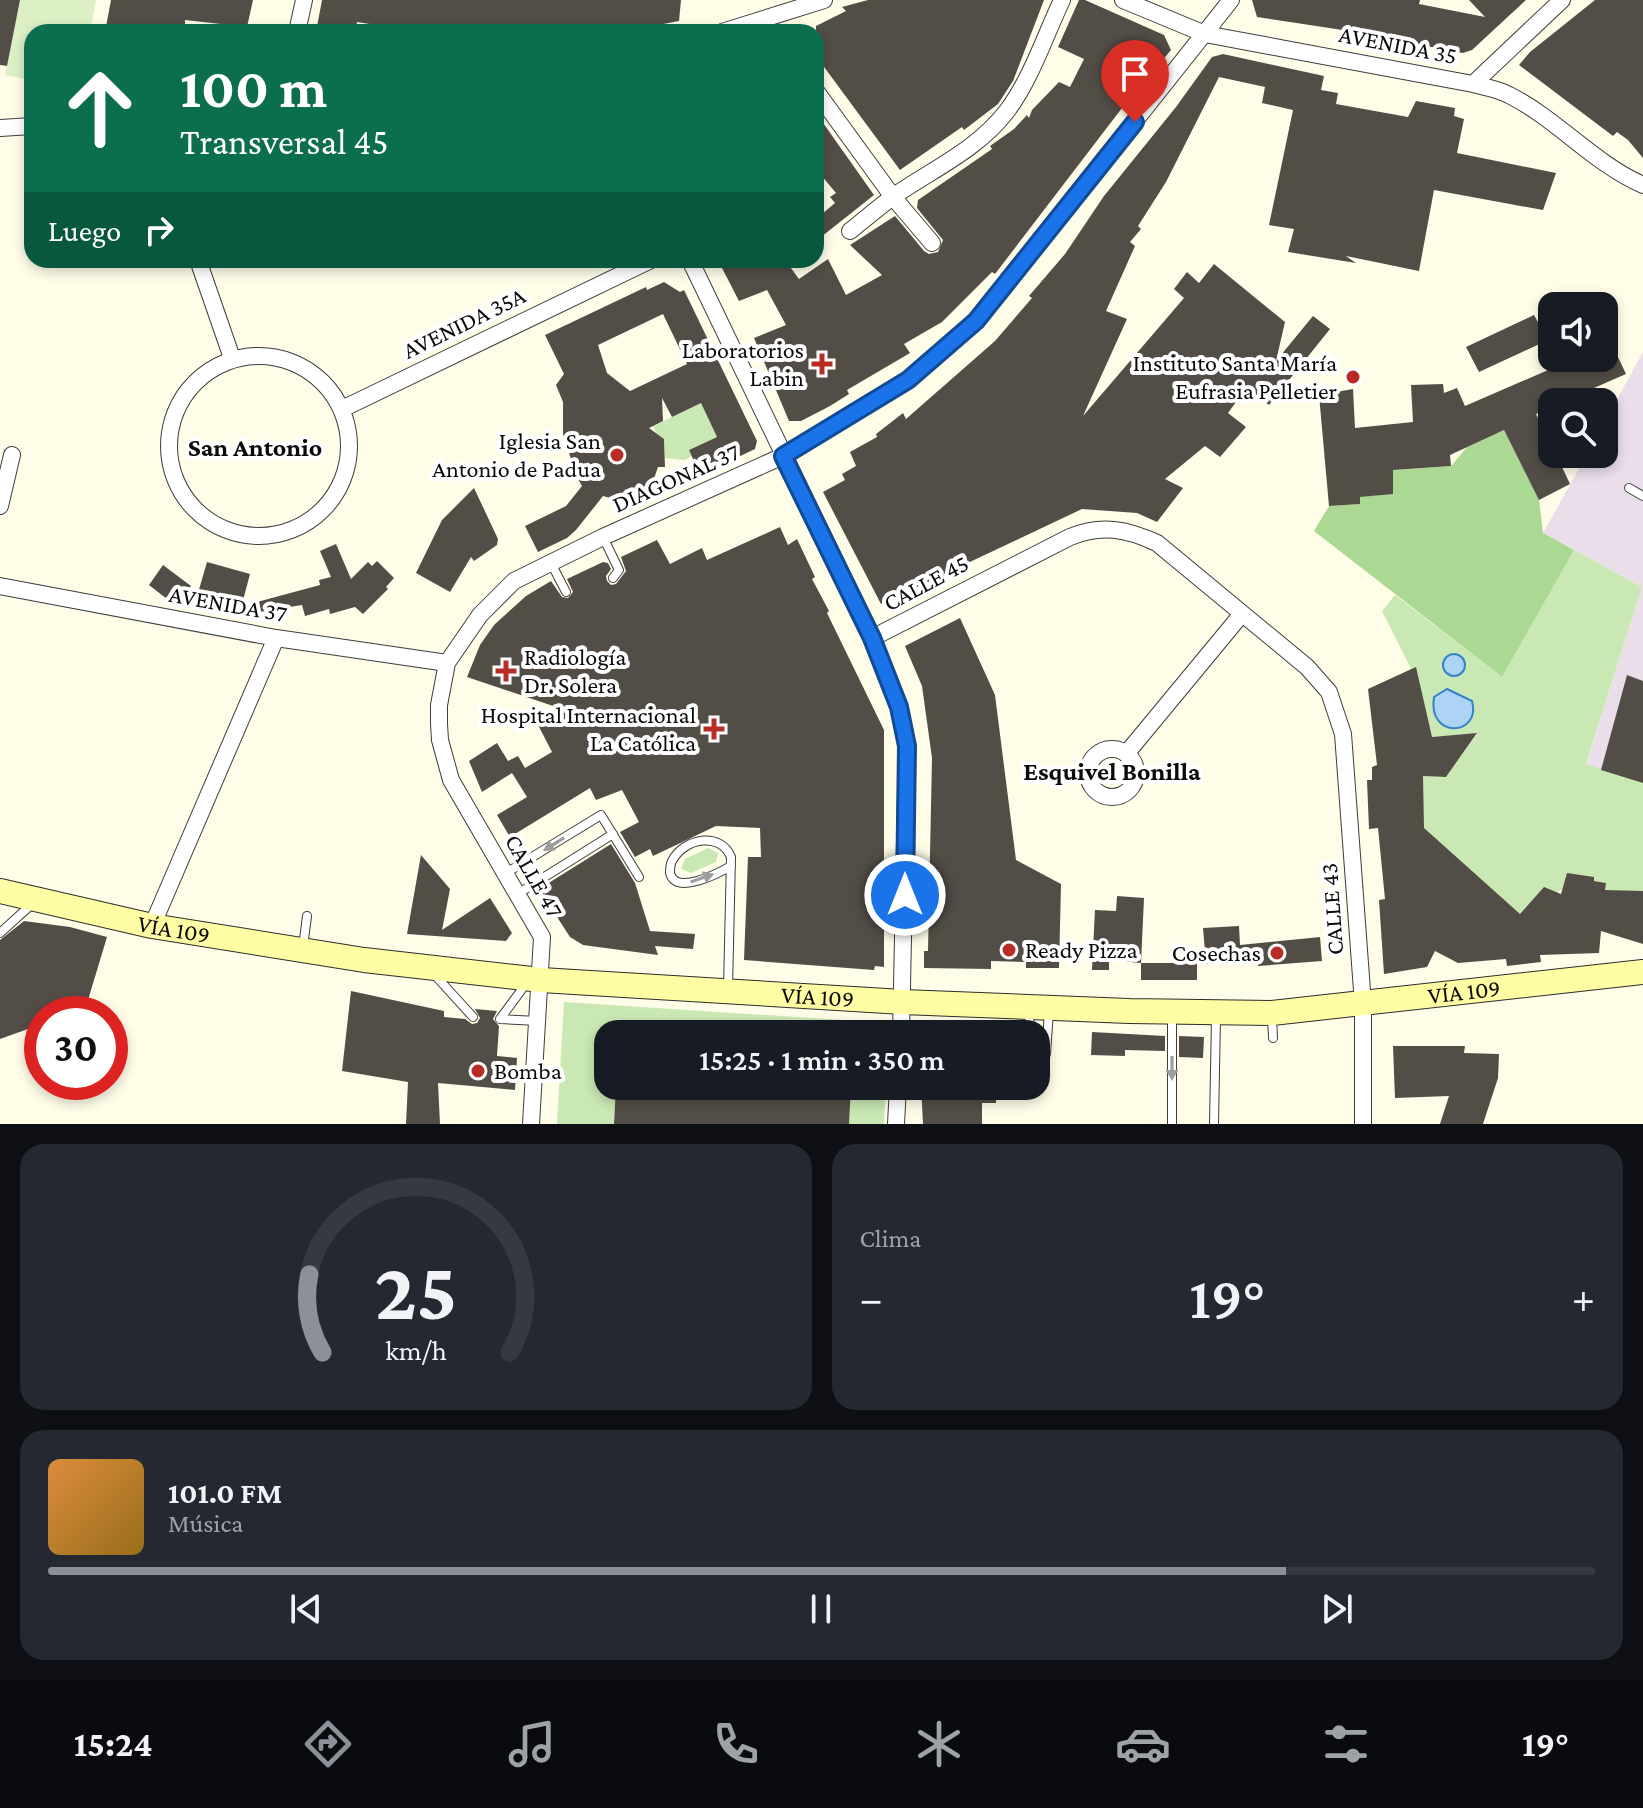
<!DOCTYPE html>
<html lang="es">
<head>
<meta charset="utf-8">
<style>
	body { margin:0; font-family:"Crimson Pro",serif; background:#242831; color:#f1f3f6; height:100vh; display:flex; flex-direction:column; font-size:30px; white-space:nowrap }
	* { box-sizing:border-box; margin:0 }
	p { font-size:26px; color:#9ea1a6 }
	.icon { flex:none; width:44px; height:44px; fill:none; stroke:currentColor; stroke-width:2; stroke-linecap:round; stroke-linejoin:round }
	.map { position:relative; height:1124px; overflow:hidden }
	.side { display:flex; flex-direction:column; gap:20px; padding:20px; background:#0d0f14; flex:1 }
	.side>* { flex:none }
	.banner { position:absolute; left:24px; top:24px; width:800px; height:244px; border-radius:24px; box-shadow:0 4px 12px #0003; background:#0b6e4f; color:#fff; overflow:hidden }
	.buttons { position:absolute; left:1538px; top:292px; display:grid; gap:16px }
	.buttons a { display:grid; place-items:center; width:80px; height:80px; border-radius:16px; background:#171b24; box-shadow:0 4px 12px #0003; font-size:40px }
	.speed { position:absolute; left:24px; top:996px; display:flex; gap:16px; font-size:40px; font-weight:700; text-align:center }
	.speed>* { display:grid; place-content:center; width:104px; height:104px; border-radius:50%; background:#171b24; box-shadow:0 4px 12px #0003; line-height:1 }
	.speed .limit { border:12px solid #d22; background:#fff; color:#111 }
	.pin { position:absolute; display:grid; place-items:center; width:68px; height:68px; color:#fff; margin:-82px -34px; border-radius:50% 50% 50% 0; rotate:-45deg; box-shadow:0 0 8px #0007 }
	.pin .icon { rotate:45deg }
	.me { position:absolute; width:88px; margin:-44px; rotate:0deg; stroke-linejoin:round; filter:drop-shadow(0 0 6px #0008) }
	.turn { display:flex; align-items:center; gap:28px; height:168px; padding:0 24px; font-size:36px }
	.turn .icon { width:104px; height:104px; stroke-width:2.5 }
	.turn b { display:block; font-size:56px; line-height:68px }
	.then { display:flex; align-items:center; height:76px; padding:0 24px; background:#0003; gap:16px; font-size:30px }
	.big { font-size:60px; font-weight:600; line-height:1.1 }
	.side .card { flex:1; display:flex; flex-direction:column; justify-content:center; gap:12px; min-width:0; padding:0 28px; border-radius:24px; background:#242831 }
	.side .dial { align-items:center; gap:0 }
	.dial svg { height:208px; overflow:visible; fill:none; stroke:#363941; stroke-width:7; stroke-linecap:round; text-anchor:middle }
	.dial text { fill:#f1f3f6; stroke:none }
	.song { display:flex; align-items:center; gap:24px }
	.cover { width:96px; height:96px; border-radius:12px; background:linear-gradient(135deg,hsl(30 70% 55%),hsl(40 70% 35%)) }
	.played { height:8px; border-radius:4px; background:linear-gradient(90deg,#8c9099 80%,#363941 80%) }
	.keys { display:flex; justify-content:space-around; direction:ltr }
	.heat { display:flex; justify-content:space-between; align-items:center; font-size:44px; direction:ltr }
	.side .tiles { flex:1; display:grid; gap:20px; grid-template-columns:1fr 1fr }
	.card:last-child { grid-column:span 2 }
	.trip { position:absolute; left:594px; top:1020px; width:456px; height:80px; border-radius:24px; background:#171b24; box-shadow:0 4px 12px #0003; font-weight:600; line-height:80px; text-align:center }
	.tabs { display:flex; height:128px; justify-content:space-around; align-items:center; background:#090b0e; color:#9ea1a6 }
	.tabs .icon { width:56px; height:56px }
	.tabs .current { color:#8c9099 }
	.tabs b { font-size:36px; color:#f1f3f6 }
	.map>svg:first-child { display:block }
	.industrial { fill:#eadeea }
	.green { fill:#c9e8b3 }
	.forest { fill:#abd892 }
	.pitch { fill:#dcefc5 }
	.water { fill:#add3f5; stroke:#3581cb; stroke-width:2 }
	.building { fill:#534d47; fill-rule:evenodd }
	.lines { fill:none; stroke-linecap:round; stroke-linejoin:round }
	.lane-casing { stroke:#3d3d3d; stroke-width:10 }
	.street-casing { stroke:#3d3d3d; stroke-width:18 }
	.secondary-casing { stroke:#2c2c2c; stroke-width:26 }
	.lane { stroke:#fff; stroke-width:8 }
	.street { stroke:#fff; stroke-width:16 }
	.secondary { stroke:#fefda3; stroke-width:24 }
	.oneway { fill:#9d9d9d }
	.route-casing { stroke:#114b97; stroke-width:20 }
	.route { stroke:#1a73e8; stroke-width:14 }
	.poi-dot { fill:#b82c25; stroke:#fff; stroke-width:3 }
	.labels { text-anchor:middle; stroke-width:8; stroke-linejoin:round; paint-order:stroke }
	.street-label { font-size:24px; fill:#0a0a0a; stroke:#fff }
	.poi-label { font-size:24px; fill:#0a0a0a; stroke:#fff; text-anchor:end }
	.neighbourhood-label { font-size:26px; font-weight:bold; fill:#0a0a0a; stroke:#fff }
</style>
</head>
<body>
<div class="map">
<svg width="1643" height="1124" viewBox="0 0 1643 1124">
	<rect width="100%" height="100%" fill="#fffde8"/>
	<!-- industrial -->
	<path class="industrial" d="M1643 352V784L1586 765 1642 587 1543 533 1587 454H1604V423Z"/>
	<!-- green -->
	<path class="green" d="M701 403 717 437 689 450 692 456 685 460 665 458 664 439 656 433 653 426Z
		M1574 550 1642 587 1586 764 1643 783V892L1639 891 1635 901 1621 891 1605 890 1606 883 1594 881V877C1544 892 1553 895 1538 943L1416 821 1423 776 1446 777 1477 734 1375 741 1369 689 1411 669 1382 611 1395 595 1502 677Z
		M708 848 718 853 716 862 691 873 681 869 685 859Z
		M564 1002 890 1023 889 1034H675L620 1031 619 1034H608V1086H616L614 1124H557Z
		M851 1086H886L884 1124H849Z"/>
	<!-- forest -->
	<path class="forest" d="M1504 430 1539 499 1543 533 1574 550 1502 677 1314 531 1329 506 1360 504V497L1393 493V470L1451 466 1467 447Z"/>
	<!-- pitch -->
	<path class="pitch" d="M20 0H96L90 32H32V80L5 75Z"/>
	<!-- water -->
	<path class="water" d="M1443 665a11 11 0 1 1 22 0a11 11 0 1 1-22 0Z
		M1447 689 1472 701C1482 736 1427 740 1434 697Z"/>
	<!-- building -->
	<path class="building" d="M0 0H20L7 66 0 65Z
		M111 0H253L247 27 185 20V32H105Z
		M322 0H681L679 21 622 32H420L357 22 355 32H316Z
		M868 0H1044L1013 81 998 104 964 130 962 127 900 170 816 56V26L846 11 842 7Z
		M1079 0H1085L1164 35 1171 50 1122 108 995 274 992 272 942 322 904 344 910 353 847 390 849 394 830 406 801 421H789L754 338 786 325 767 290 739 301 722 268 740 260H785L799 279 828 259 846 295 882 275 850 245 895 216 924 251 929 254 938 252 943 240 917 208 918 200 992 149 990 146 1014 129 1027 115 1029 118 1032 110 1059 82 1070 87 1084 59 1058 47Z
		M1252 0H1420L1419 4 1485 17 1469 0H1526L1472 50 1463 53 1336 29 1257 17Z
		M1595 0H1643V158L1628 140 1617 132 1613 136 1519 65 1530 52Z
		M1223 54 1324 76 1321 90 1338 93 1336 104 1408 117 1416 101 1455 108 1454 116 1464 119 1457 153 1556 173 1543 210 1434 190 1419 271 1346 256 1356 263 1288 252 1294 229 1269 225 1293 110 1262 103 1265 87 1219 77 1166 182 1138 226 1141 229 1130 242 1135 246 1106 311 1127 319 1083 416 1184 298 1174 289 1187 272 1199 283 1214 264 1285 322 1276 361 1313 316 1330 329 1269 405 1247 387 1228 413 1246 427 1220 457 1205 446 1165 479 1183 488 1157 522 1137 513 1082 509 881 604 823 492 845 480 842 474 856 466 850 452 877 437 876 434 903 413 906 419 995 341 1032 298 1029 296 1065 254 1104 196 1176 107 1212 57Z
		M816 113 874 195 816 241V219L835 203 830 197 836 193 816 169Z
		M664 282 680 292 684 290 757 441 755 449 717 467 715 464 703 470 701 466 697 468 689 450 717 437 701 403 672 417 662 398 663 421 649 428 664 439 665 467H658L648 496 639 503 632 504 603 496 576 530 567 538 538 552 525 526 566 506 582 486 578 479 581 475 571 459 563 434V402L556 385 564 374 545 335 646 287 647 290ZM663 314 687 364 630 391 607 373 598 345Z
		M1534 315 1548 340 1479 372 1466 347Z
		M1604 327 1626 374 1562 402H1552V407L1536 414 1552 446V454H1556L1570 484 1539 500 1504 430 1450 455 1451 466 1393 470V494L1360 497V504L1329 506 1319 395 1353 389 1355 428 1413 422 1411 385 1443 384 1444 393 1457 388 1465 406 1576 358H1604Z
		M474 488 498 539 497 545 474 561 471 557 450 592 416 573 442 520Z
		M780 527 788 545 797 539 815 577 812 579 829 611 827 613 884 730V967L875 966 874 970 744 960 748 857H761L760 828 716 826 653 856 650 849 635 857 620 832 639 822 622 790 596 800 590 788 510 837 497 815 527 797 512 773 482 792 469 761 497 743 508 761 518 756 525 768 552 752 536 721 562 709 467 677 480 645 494 625 526 596 551 581 562 597 568 598 573 592 567 579 603 562 608 563 611 569 606 576 607 581 611 585 616 584 626 571 621 557 657 540 670 564 702 548 707 560Z
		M336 544 351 579 368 562 372 566 377 561 394 578 386 587 388 589 363 614 355 607 330 614 329 609 305 616 302 605 259 612 257 602 320 585 319 580 331 577 320 551Z
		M207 562 250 574 242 604 198 593Z
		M163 565 191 586 176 606 149 585Z
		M960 618 995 695 1016 860 1061 884 1059 968H1026V962L991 961V969L924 968V951H928L932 758 922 686 905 646Z
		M1416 667 1432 737 1477 733 1446 777 1423 776 1424 828 1520 914 1544 887 1561 894 1567 873 1594 877V881L1606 883 1605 890 1643 891V944L1601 931 1599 953 1540 955 1541 962 1507 966 1506 959 1458 963 1435 951 1427 967 1384 974 1379 900 1385 899 1378 828 1369 829 1367 780H1372V767L1377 765 1368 689Z
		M1627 675 1643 681V783L1601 770Z
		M611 844 635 883 650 931 695 934 693 949 655 946 658 955 583 945 570 937 539 889Z
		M421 855 450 889 442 930 490 898 512 933 506 941 407 934Z
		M1117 896 1144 898 1141 963 1109 960V970H1092L1095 910 1116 911Z
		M24 921 70 927 107 937 85 1010 72 1007 70 1014H42V1024L0 1039V940Z
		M1239 926 1240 945 1320 937 1322 961 1258 966 1257 960 1206 964 1203 928Z
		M1141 963H1197V980H1141Z
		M351 991 444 1011V1017L465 1019 472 1024 477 1023 480 1018 475 1009 497 1011 493 1019 499 1026 497 1056 517 1058 515 1090 438 1083 440 1124H406L408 1082 342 1071Z
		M1092 1032 1165 1036V1051L1125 1050V1056L1091 1055Z
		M1179 1036 1204 1037 1203 1058 1179 1057Z
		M1393 1046H1465L1464 1053 1499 1054 1498 1078 1483 1124H1440L1449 1096 1395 1098Z
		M616 1086H851L849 1124H614Z
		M921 1086H996V1103H982V1124H923Z"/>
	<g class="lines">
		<!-- lane casing -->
		<g class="lane-casing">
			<path id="lane" d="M1629 488 1643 496
				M603 537 619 570 613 578
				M551 563 566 592
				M506 873 601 815 639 877
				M519 893 613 834
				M0 933 32 904
				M303 947 307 916
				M433 973 473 1017
				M728 988 731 857C720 831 684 838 672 861 670 865 670 870 670 873 675 896 719 873 731 866
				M1029 1012 1030 1034
				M1272 1017 1273 1038
				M500 1019 528 981
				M500 1019 538 1021
				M1038 1068 1046 1054 1049 1011
				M1172 1124V1016
				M1214 1124 1216 1017"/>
		</g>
		<!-- street casing -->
		<g class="street-casing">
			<path id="street" d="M1123 0 1205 34 1473 84C1485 87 1498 89 1509 95 1557 119 1593 163 1643 185
				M297 32 304 0
				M722 32 824 0
				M1473 84 1562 0
				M816 91 893 197 932 243
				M0 128 32 126
				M850 231C865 219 879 207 894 196 933 169 977 150 1007 111 1031 79 1045 36 1062 0
				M198 260 232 358
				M690 260 872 638
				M169 446a90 90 0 1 1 180 0a90 90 0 1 1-180 0Z
				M342 409 651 260
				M0 506 12 455
				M0 586 276 638 447 663
				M1088 773a24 24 0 1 1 48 0a24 24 0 1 1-48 0Z
				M1126 754 1241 615
				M152 926 276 638
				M901 1034 907 746 899 707 872 638 1070 537C1101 524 1127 529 1157 543L1307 667 1329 692 1343 734 1363 1004V1124
				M531 1124 542 937 451 780 440 740 439 724V705L447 663 480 615 514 581 603 537 783 456 908 380 976 321 1231 0
				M896 1124 898 1086"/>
		</g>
		<!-- secondary casing -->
		<g class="secondary-casing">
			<g id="secondary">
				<path id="s1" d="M0 891 152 926 364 960 541 980 903 1002 1129 1011 1272 1013 1643 972"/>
			</g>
		</g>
		<!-- lane -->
		<use href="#lane" class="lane"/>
		<!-- street -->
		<use href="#street" class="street"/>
		<!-- secondary -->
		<use href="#secondary" class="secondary"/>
	</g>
	<!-- one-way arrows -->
	<defs><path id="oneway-solid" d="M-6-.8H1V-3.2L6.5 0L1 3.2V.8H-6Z" transform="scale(2)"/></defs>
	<g class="oneway">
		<use href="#oneway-solid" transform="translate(554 844) rotate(148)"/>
		<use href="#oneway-solid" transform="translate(702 878) rotate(-19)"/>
		<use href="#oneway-solid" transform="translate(1172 1068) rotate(90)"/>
	</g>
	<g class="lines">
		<!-- route casing -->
		<g class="route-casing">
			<path id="route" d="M905 895 907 746 899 707 872 638 783 456 908 380 976 321 1135 122"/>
		</g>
		<!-- route -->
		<use href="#route" class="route"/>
	</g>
	<!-- markers -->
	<g class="poi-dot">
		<path d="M818 352h8v8h8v8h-8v8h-8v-8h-8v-8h8z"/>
		<circle cx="1353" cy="377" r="8"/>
		<circle cx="617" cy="455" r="8"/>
		<path d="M502 659h8v8h8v8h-8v8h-8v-8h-8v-8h8z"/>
		<path d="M710 717h8v8h8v8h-8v8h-8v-8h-8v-8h8z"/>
		<circle cx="1009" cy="950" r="8"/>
		<circle cx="1277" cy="953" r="8"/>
		<circle cx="478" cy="1071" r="8"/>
	</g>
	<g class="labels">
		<!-- street labels -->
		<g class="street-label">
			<text transform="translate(1398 45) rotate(11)" y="8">AVENIDA 35</text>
			<text transform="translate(464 323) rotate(-26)" y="8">AVENIDA 35A</text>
			<text transform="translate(676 478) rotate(-24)" y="8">DIAGONAL 37</text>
			<text transform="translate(926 583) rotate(-28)" y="8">CALLE 45</text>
			<text transform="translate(228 604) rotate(10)" y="8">AVENIDA 37</text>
			<text transform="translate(534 876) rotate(60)" y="8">CALLE 47</text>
			<text transform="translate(1332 909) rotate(-94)" y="8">CALLE 43</text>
			<text dy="8" stroke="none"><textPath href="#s1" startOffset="178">VÍA 109</textPath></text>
			<text dy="8" stroke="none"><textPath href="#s1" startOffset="1474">VÍA 109</textPath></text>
			<text dy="8" stroke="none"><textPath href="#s1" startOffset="826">VÍA 109</textPath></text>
		</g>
		<!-- poi labels -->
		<g class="poi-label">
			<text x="804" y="358">Laboratorios<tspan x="804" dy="28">Labin</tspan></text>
			<text x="1337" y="371">Instituto Santa María<tspan x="1337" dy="28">Eufrasia Pelletier</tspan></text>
			<text x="601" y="449">Iglesia San<tspan x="601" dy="28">Antonio de Padua</tspan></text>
			<text x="524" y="665" text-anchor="start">Radiología<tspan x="524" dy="28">Dr. Solera</tspan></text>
			<text x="696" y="723">Hospital Internacional<tspan x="696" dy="28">La Católica</tspan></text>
			<text x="1025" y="958" text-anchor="start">Ready Pizza</text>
			<text x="1261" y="961">Cosechas</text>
			<text x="494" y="1079" text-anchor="start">Bomba</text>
		</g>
		<!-- neighbourhood labels -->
		<g class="neighbourhood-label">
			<text x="255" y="456">San Antonio</text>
			<text x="1112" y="780">Esquivel Bonilla</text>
		</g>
	</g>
</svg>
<div class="buttons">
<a><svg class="icon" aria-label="sound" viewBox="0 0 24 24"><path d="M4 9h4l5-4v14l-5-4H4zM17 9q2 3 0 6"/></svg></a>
<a><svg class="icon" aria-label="search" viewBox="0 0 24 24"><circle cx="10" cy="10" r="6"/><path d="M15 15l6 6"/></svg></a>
</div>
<div class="speed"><div class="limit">30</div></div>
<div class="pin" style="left:1135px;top:122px;background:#d93025"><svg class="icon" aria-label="arrive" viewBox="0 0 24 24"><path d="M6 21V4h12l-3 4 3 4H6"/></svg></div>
<svg class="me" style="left:905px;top:895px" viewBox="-20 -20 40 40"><circle r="17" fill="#1a73e8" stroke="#fff" stroke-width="3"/><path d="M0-11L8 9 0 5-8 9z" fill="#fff"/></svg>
<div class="trip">15:25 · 1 min · 350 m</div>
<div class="banner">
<div class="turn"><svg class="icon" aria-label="ahead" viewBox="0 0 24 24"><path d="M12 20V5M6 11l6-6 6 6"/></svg><div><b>100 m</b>Transversal 45</div></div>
<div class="then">Luego<svg class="icon" aria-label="right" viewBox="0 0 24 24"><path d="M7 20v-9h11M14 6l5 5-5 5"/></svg></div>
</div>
</div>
<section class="side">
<div class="tiles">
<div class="card dial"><svg viewBox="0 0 100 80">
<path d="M14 69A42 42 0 1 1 86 69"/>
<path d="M14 69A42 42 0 0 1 9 39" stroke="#8c9099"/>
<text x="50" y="56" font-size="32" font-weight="700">25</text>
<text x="50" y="72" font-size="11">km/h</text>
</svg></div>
<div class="card"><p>Clima</p>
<div class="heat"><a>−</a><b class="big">19°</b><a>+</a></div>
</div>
<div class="card">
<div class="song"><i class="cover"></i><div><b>101.0 FM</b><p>Música</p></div></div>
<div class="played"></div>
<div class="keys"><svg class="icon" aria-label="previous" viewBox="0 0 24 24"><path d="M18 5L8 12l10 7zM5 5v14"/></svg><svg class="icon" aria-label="pause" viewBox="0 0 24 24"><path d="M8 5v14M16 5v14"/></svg><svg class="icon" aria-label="next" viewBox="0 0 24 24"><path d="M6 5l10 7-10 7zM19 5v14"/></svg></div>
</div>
</div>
</section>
<nav class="tabs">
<b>15:24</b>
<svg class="icon current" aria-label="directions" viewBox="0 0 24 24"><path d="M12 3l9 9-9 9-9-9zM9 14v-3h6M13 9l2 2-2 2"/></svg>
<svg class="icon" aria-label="music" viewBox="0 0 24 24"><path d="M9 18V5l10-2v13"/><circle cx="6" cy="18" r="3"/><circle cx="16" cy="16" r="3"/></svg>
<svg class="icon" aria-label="phone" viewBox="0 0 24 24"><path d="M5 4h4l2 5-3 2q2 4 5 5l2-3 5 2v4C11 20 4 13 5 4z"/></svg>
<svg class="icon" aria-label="climate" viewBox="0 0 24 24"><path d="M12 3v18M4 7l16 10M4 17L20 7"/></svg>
<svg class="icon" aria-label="car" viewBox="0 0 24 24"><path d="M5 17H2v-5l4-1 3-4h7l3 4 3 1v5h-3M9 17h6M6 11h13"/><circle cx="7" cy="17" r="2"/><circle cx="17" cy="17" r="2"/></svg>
<svg class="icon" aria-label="filters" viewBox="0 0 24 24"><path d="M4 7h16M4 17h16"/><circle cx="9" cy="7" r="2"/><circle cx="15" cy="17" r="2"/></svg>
<b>19°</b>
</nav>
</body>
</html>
